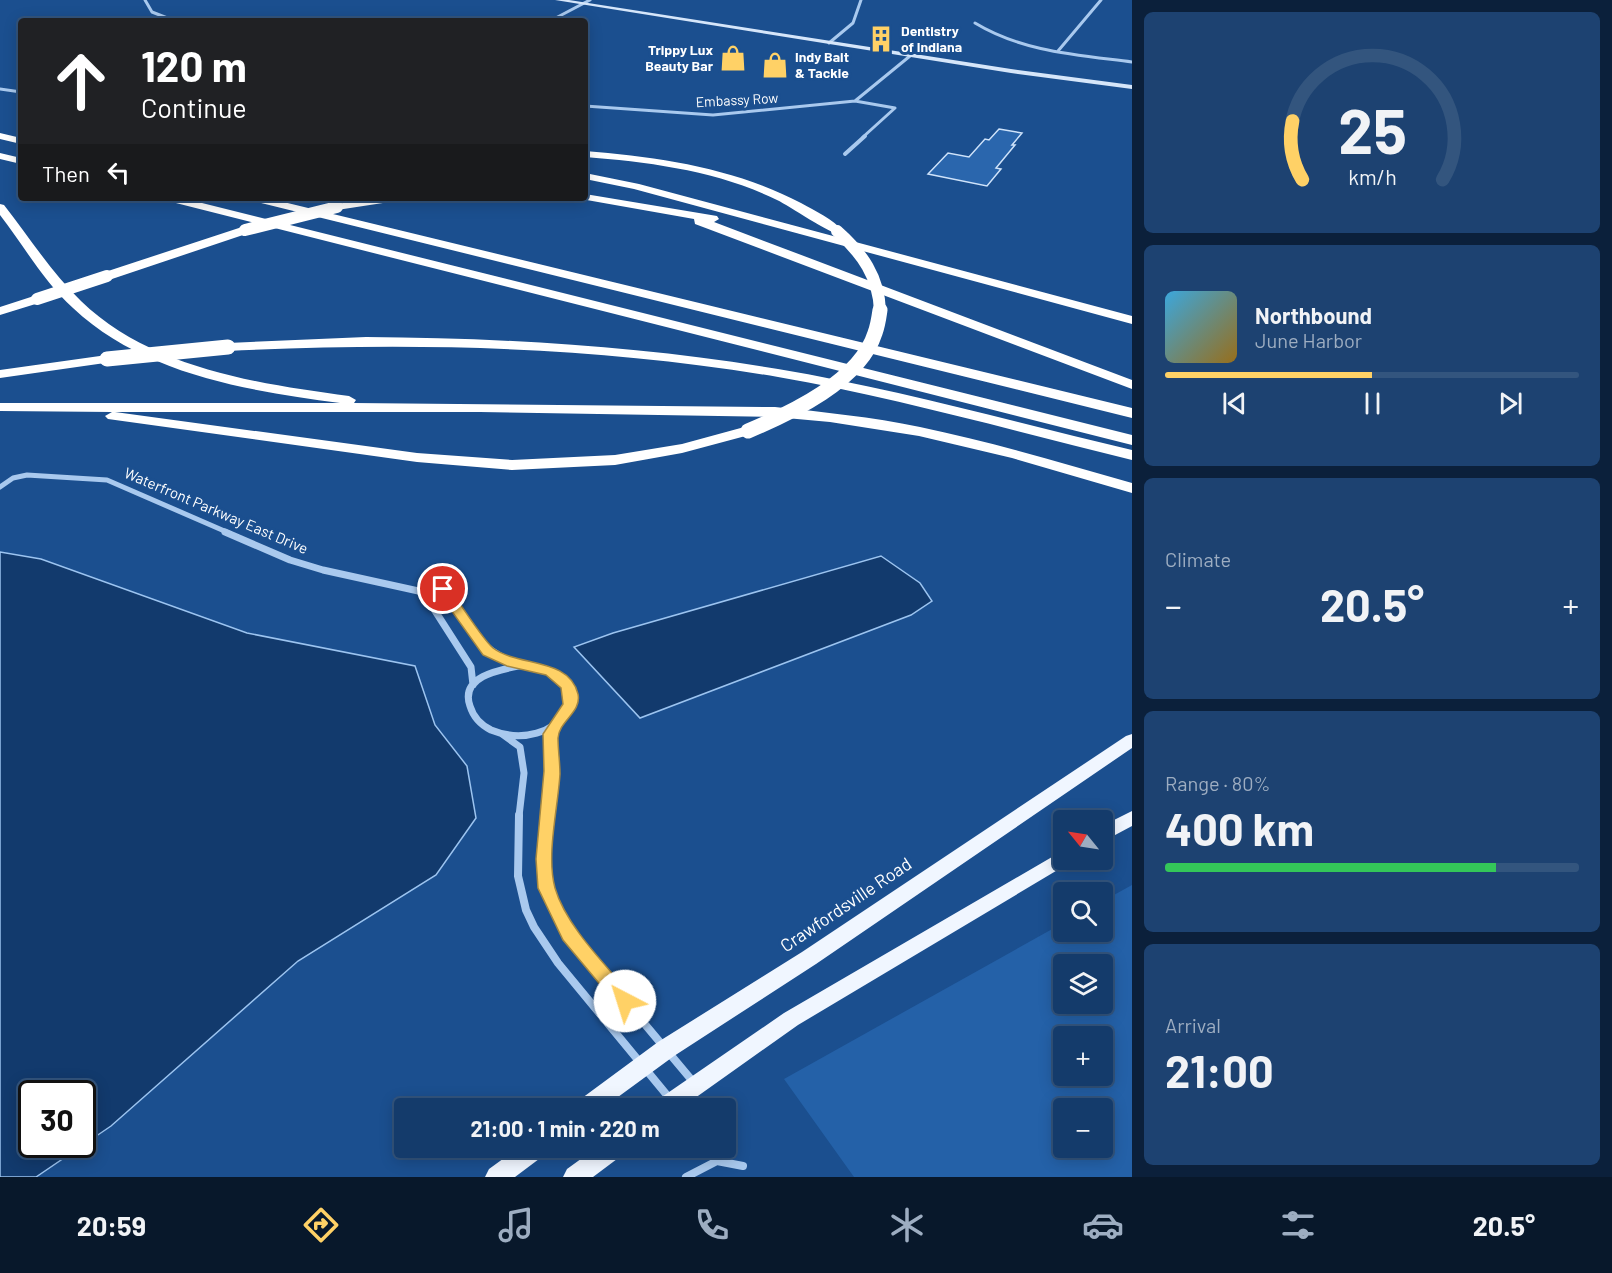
<!DOCTYPE html>
<html lang="en">
<head>
<meta charset="utf-8">
<style>
	body { margin:0; font-family:Barlow,sans-serif; background:#1d4271; color:#f1f3f6; height:100vh; display:flex; flex-direction:column; font-size:22px; white-space:nowrap }
	* { box-sizing:border-box; margin:0 }
	p { font-size:20px; color:#9dadc1 }
	.icon { flex:none; width:33px; height:33px; fill:none; stroke:currentColor; stroke-width:2; stroke-linecap:round; stroke-linejoin:round }
	.map { position:relative; flex:1; overflow:hidden }
	.side { display:flex; flex-direction:column; gap:12px; padding:12px; background:#0b203b; width:480px }
	.side>* { flex:none }
	.hud { position:absolute; left:18px; top:18px; width:570px; height:183px; border-radius:6px; box-shadow:0 3px 15px #0003,0 0 0 2px #33557e; background:#202124; color:#fff; overflow:hidden }
	.needle { width:39px; rotate:300deg }
	.fabs { position:absolute; left:1053px; top:810px; display:grid; gap:12px }
	.fabs a { display:grid; place-items:center; width:60px; height:60px; border-radius:6px; background:#143b6b; box-shadow:0 3px 15px #0003,0 0 0 2px #33557e; font-size:30px }
	.speed { position:absolute; left:18px; top:1080px; display:flex; gap:12px; font-size:30px; font-weight:700; text-align:center }
	.speed>* { display:grid; place-content:center; width:78px; height:78px; border-radius:50%; background:#143b6b; box-shadow:0 3px 15px #0003,0 0 0 2px #33557e; line-height:1 }
	.speed .limit { border:3px solid #111; border-radius:9px; background:#fff; color:#111 }
	.pin { position:absolute; display:grid; place-items:center; width:51px; height:51px; color:#fff; margin:-26px; border:3px solid #fff; border-radius:50%; box-shadow:0 2px 6px #0007 }
	.me { position:absolute; width:66px; margin:-33px; rotate:320deg; stroke-linejoin:round; filter:drop-shadow(0 0 4px #0008) }
	.turn { display:flex; align-items:center; gap:21px; height:126px; padding:0 24px; font-size:27px }
	.turn .icon { width:78px; height:78px; stroke-width:2.5 }
	.turn b { display:block; font-size:42px; line-height:51px }
	.then { display:flex; align-items:center; height:57px; padding:0 24px; background:#0003; gap:12px; font-size:22px }
	.big { font-size:45px; font-weight:700; line-height:1.1 }
	.side .widget { flex:1; display:flex; flex-direction:column; justify-content:center; gap:9px; min-width:0; padding:0 21px; border-radius:9px; background:#1d4271 }
	.side .dial { align-items:center; gap:0 }
	.dial svg { height:156px; overflow:visible; fill:none; stroke:#33557e; stroke-width:7; stroke-linecap:round; text-anchor:middle }
	.dial text { fill:#f1f3f6; stroke:none }
	.song { display:flex; align-items:center; gap:18px }
	.cover { width:72px; height:72px; border-radius:9px; background:linear-gradient(135deg,hsl(200 70% 55%),hsl(40 70% 35%)) }
	.played { height:6px; border-radius:3px; background:linear-gradient(90deg,#ffd166 50%,#33557e 50%) }
	.keys { display:flex; justify-content:space-around; direction:ltr }
	.heat { display:flex; justify-content:space-between; align-items:center; font-size:33px; direction:ltr }
	.charge { height:9px; border-radius:4px; background:linear-gradient(90deg,#34c759 80%,#33557e 0) }
	.trip { position:absolute; left:394px; top:1098px; width:342px; height:60px; border-radius:6px; background:#143b6b; box-shadow:0 3px 15px #0003,0 0 0 2px #33557e; font-weight:700; line-height:60px; text-align:center }
	.tabs { display:flex; height:96px; justify-content:space-around; align-items:center; background:#08182b; color:#9dadc1 }
	.tabs .icon { width:42px; height:42px }
	.tabs .selected { color:#ffd166 }
	.tabs b { font-size:27px; color:#f1f3f6 }
	main { display:flex; flex:1; min-height:0 }
	.map>svg:first-child { display:block }
	.green { fill:#2461a8; fill-rule:evenodd }
	.water { fill:#123a6d; stroke:#9cc4f0; stroke-width:1.5; fill-rule:evenodd }
	.building { fill:#2a66ad; stroke:#cfe3fa; stroke-width:1.5 }
	.lines { fill:none; stroke-linecap:round; stroke-linejoin:round }
	.street-far4 { stroke:#a9c9ee; stroke-width:3 }
	.street-far3 { stroke:#a9c9ee; stroke-width:4 }
	.street-far2 { stroke:#a9c9ee; stroke-width:5 }
	.street-far1 { stroke:#a9c9ee; stroke-width:7 }
	.street { stroke:#a9c9ee; stroke-width:8 }
	.secondary { fill:#d6e6fa; fill-rule:evenodd }
	.primary { fill:#f0f6ff; fill-rule:evenodd }
	.highway { fill:#fff; fill-rule:evenodd }
	.highway-bridge-far1 { stroke:#fff; stroke-width:12 }
	.highway-bridge { stroke:#fff; stroke-width:15 }
	.route { fill:#ffd166; stroke:#a68842; stroke-width:1.5 }
	.labels { text-anchor:middle; stroke-width:6; stroke-linejoin:round; paint-order:stroke }
	.far-poi-label { font-size:14px; font-weight:bold; fill:#fff; stroke:#1b4f8f; text-anchor:start }
	.far-street-label { font-size:14px; fill:#fff; stroke:#1b4f8f }
	.street-label { font-size:15px; fill:#fff; stroke:#1b4f8f }
	.near-street-label { font-size:18px; fill:#fff; stroke:#1b4f8f }
</style>
</head>
<body>
<main>
<div class="map">
<svg width="1132" height="1177" viewBox="0 0 1132 1177">
	<rect width="100%" height="100%" fill="#1b4f8f"/>
	<!-- green -->
	<path class="green" d="M1132 885V1177H854L784 1079 1063 923 1064 932H1102L1103 901ZM1064 964H1102V1004H1064ZM1064 1036H1102V1076H1064ZM1064 1108H1102V1148H1064Z"/>
	<!-- water -->
	<path class="water" d="M0 552 41 559 247 633 415 666 435 725 467 766 476 818 436 875 298 961 111 1126 36 1177H0ZM32 1094H82V1144H32Z
		M881 556 920 583 932 601 911 615 640 718 574 647 613 633Z"/>
	<!-- building -->
	<path class="building" d="M999 129 1022 133 1012 145H1015L996 168 1001 169 987 186 928 174 948 153 969 157 985 139 989 140Z"/>
	<g class="lines">
		<!-- street-far4 -->
		<path class="street-far4" d="M145 0 152 12 175 21
			M550 21 590 0
			M975 23C1023 52 1078 55 1132 62
			M829 43 853 23 861 0
			M1058 51 1101 0
			M0 89 21 92
			M855 101 910 56
			M585 106 713 115 855 101 895 108 863 137"/>
		<!-- street-far3 -->
		<path class="street-far3" d="M845 154 865 136"/>
		<!-- street-far2 -->
		<path class="street-far2" d="M0 487 13 478 27 475 107 480 229 533"/>
		<!-- street-far1 -->
		<path class="street-far1" d="M225 532 290 560 323 570 423 592 432 591
			M443 589C463 620 479 652 517 663
			M423 592 471 667 473 685
			M524 665C614 678 557 757 491 730 481 725 473 716 470 706 459 675 504 669 524 665Z
			M502 734 520 747 524 773 519 816
			M548 816C549 802 552 787 552 772 552 754 547 740 557 724"/>
		<!-- street -->
		<path class="street" d="M519 815 518 876 526 910 534 927 558 963 671 1100
			M548 815 544 859 547 888 570 935 695 1084
			M686 1177 717 1161 743 1166"/>
		<!-- secondary -->
		<path class="secondary" d="M555 0H569L1011 69 1132 85V89L1011 73Z"/>
		<!-- primary -->
		<path class="primary" d="M1132 734V748L816 964 674 1056 603 1108H575L578 1101 658 1042 802 952 1126 736Z
			M1132 811V826L1102 842V826Z
			M1064 850V860H1072L1071 862 798 1025 681 1108H653L656 1101 784 1013Z
			M518 1148H546L543 1156 515 1177H485L489 1169Z
			M596 1148H624L621 1156 593 1177H563L567 1169Z"/>
		<!-- highway -->
		<path class="highway" d="M0 133 21 138V144L0 139Z
			M585 151C660 157 734 168 801 203 815 211 833 219 843 231L841 234C832 236 790 206 777 200 718 171 650 162 585 157Z
			M0 153 21 158V164L0 159Z
			M585 173 639 184 1132 316V324L634 189 585 179Z
			M585 194 717 216 719 219 714 222 1132 380V389L695 224 694 219 581 199 585 198Z
			M162 198H182L1132 435V445L164 200Z
			M247 198H267L1132 408V418L253 201Z
			M373 198H402L396 201 337 210 331 207 337 204Z
			M0 204 4 205C29 237 52 273 81 301 150 368 258 384 349 396L356 400 354 403 775 407C823 412 872 417 920 427 992 442 1062 463 1132 483V493L1012 458 919 436 830 422 775 417 480 412H115L417 453 512 460 615 455 682 444 748 426 756 431 753 434 682 453 615 465 512 470 417 462 108 419 105 416 112 412 0 411V403H340C248 391 143 374 73 308 44 282 24 246 0 215Z
			M245 226 249 227V233L112 279H102L101 276 102 273Z
			M37 295 42 296 44 299 42 302 0 315V307Z
			M366 337C504 338 641 346 778 369 897 389 1014 422 1132 450V460C1014 431 898 398 778 377 596 346 412 342 228 351L221 347 228 343Z
			M107 355 112 356 114 359 112 362 0 378V370Z"/>
		<!-- highway-bridge-far1 -->
		<path class="highway-bridge-far1" d="M245 230 337 207
			M837 231C862 253 879 277 880 311
			M37 299 107 276"/>
		<!-- highway-bridge -->
		<path class="highway-bridge" d="M107 359 228 347
			M748 431C791 413 860 381 875 333 878 325 879 317 880 310"/>
	</g>
	<!-- route -->
	<path class="route" d="M443 584 448 586C457 599 483 640 493 648 518 667 569 657 578 694 582 712 559 721 558 738 558 750 560 762 560 774 558 808 546 855 555 888 566 926 606 965 631 995L634 1001 631 1006 625 1009 618 1006 563 940 538 888 536 859 544 771 543 734 563 704 561 688 546 675 507 666 483 655 436 589Z"/>
	<!-- icons -->
	<defs>
		<g id="building-bare" transform="scale(2.07)"><path d="M-4-6H4V6H1V3H-1V6H-4ZM-2.5-4.3h1.7v1.8h-1.7ZM.8-4.3h1.7v1.8H.8ZM-2.5-1h1.7V.8h-1.7ZM.8-1h1.7V.8H.8Z" fill="#ffd166" stroke="#1b4f8f" stroke-width="2.5" paint-order="stroke"/></g>
		<g id="shop-bare" transform="scale(2.07)"><path d="M-5-2.5h2.3a2.7 3.5 0 0 1 5.4 0H5L5.5 6h-11ZM-1.5-2.5h3a1.5 2.3 0 0 0-3 0Z" fill="#ffd166" stroke="#1b4f8f" stroke-width="2.5" paint-order="stroke"/></g>
	</defs>
	<g fill-rule="evenodd">
		<use href="#building-bare" x="881" y="39"/>
		<use href="#shop-bare" x="733" y="58"/>
		<use href="#shop-bare" x="775" y="65"/>
	</g>
	<g class="labels">
		<!-- far-poi labels -->
		<g class="far-poi-label">
			<text x="901" y="36">Dentistry<tspan x="901" dy="16">of Indiana</tspan></text>
			<text x="713" y="55" text-anchor="end">Trippy Lux<tspan x="713" dy="16">Beauty Bar</tspan></text>
			<text x="795" y="62">Indy Bait<tspan x="795" dy="16">&amp; Tackle</tspan></text>
		</g>
		<!-- far-street labels -->
		<g class="far-street-label">
			<text transform="translate(737 100) rotate(-3)" y="5">Embassy Row</text>
		</g>
		<!-- street labels -->
		<g class="street-label">
			<text transform="translate(216 511) rotate(23)" y="5">Waterfront Parkway East Drive</text>
		</g>
		<!-- near-street labels -->
		<g class="near-street-label">
			<text transform="translate(846 905) rotate(-34)" y="6">Crawfordsville Road</text>
		</g>
	</g>
</svg>
<div class="fabs">
<a><svg class="needle" viewBox="-14 -14 28 28"><path d="M0-13l5 13h-10z" fill="#e53935"/><path d="M0 13l5-13h-10z" fill="#9dadc1"/></svg></a>
<a><svg class="icon" aria-label="search" viewBox="0 0 24 24"><circle cx="10" cy="10" r="6"/><path d="M15 15l6 6"/></svg></a>
<a><svg class="icon" aria-label="layers" viewBox="0 0 24 24"><path d="M12 4l9 5-9 5-9-5zM3 14l9 5 9-5"/></svg></a>
<a>+</a>
<a>−</a>
</div>
<div class="speed"><div class="limit">30</div></div>
<div class="pin" style="left:443px;top:589px;background:#d93025"><svg class="icon" aria-label="arrive" viewBox="0 0 24 24"><path d="M6 21V4h12l-3 4 3 4H6"/></svg></div>
<svg class="me" style="left:625px;top:1001px" viewBox="-20 -20 40 40"><circle r="19" fill="#fff"/><path d="M0-13L10 11 0 6-10 11z" fill="#ffd166"/></svg>
<div class="trip">21:00 · 1 min · 220 m</div>
<div class="hud">
<div class="turn"><svg class="icon" aria-label="ahead" viewBox="0 0 24 24"><path d="M12 20V5M6 11l6-6 6 6"/></svg><div><b>120 m</b>Continue</div></div>
<div class="then">Then<svg class="icon" aria-label="left" viewBox="0 0 24 24"><path d="M17 20v-9H6M10 6l-5 5 5 5"/></svg></div>
</div>
</div>
<section class="side">
<div class="widget dial"><svg viewBox="0 0 100 80">
<path d="M14 69A42 42 0 1 1 86 69"/>
<path d="M14 69A42 42 0 0 1 9 39" stroke="#ffd166"/>
<text x="50" y="56" font-size="32" font-weight="700">25</text>
<text x="50" y="72" font-size="11">km/h</text>
</svg></div>
<div class="widget">
<div class="song"><i class="cover"></i><div><b>Northbound</b><p>June Harbor</p></div></div>
<div class="played"></div>
<div class="keys"><svg class="icon" aria-label="previous" viewBox="0 0 24 24"><path d="M18 5L8 12l10 7zM5 5v14"/></svg><svg class="icon" aria-label="pause" viewBox="0 0 24 24"><path d="M8 5v14M16 5v14"/></svg><svg class="icon" aria-label="next" viewBox="0 0 24 24"><path d="M6 5l10 7-10 7zM19 5v14"/></svg></div>
</div>
<div class="widget"><p>Climate</p>
<div class="heat"><a>−</a><b class="big">20.5°</b><a>+</a></div>
</div>
<div class="widget"><p>Range · 80%</p><b class="big">400 km</b><div class="charge"></div></div>
<div class="widget"><p>Arrival</p><b class="big">21:00</b></div>
</section>
</main>
<nav class="tabs">
<b>20:59</b>
<svg class="icon selected" aria-label="directions" viewBox="0 0 24 24"><path d="M12 3l9 9-9 9-9-9zM9 14v-3h6M13 9l2 2-2 2"/></svg>
<svg class="icon" aria-label="music" viewBox="0 0 24 24"><path d="M9 18V5l10-2v13"/><circle cx="6" cy="18" r="3"/><circle cx="16" cy="16" r="3"/></svg>
<svg class="icon" aria-label="phone" viewBox="0 0 24 24"><path d="M5 4h4l2 5-3 2q2 4 5 5l2-3 5 2v4C11 20 4 13 5 4z"/></svg>
<svg class="icon" aria-label="climate" viewBox="0 0 24 24"><path d="M12 3v18M4 7l16 10M4 17L20 7"/></svg>
<svg class="icon" aria-label="car" viewBox="0 0 24 24"><path d="M5 17H2v-5l4-1 3-4h7l3 4 3 1v5h-3M9 17h6M6 11h13"/><circle cx="7" cy="17" r="2"/><circle cx="17" cy="17" r="2"/></svg>
<svg class="icon" aria-label="filters" viewBox="0 0 24 24"><path d="M4 7h16M4 17h16"/><circle cx="9" cy="7" r="2"/><circle cx="15" cy="17" r="2"/></svg>
<b>20.5°</b>
</nav>
</body>
</html>
